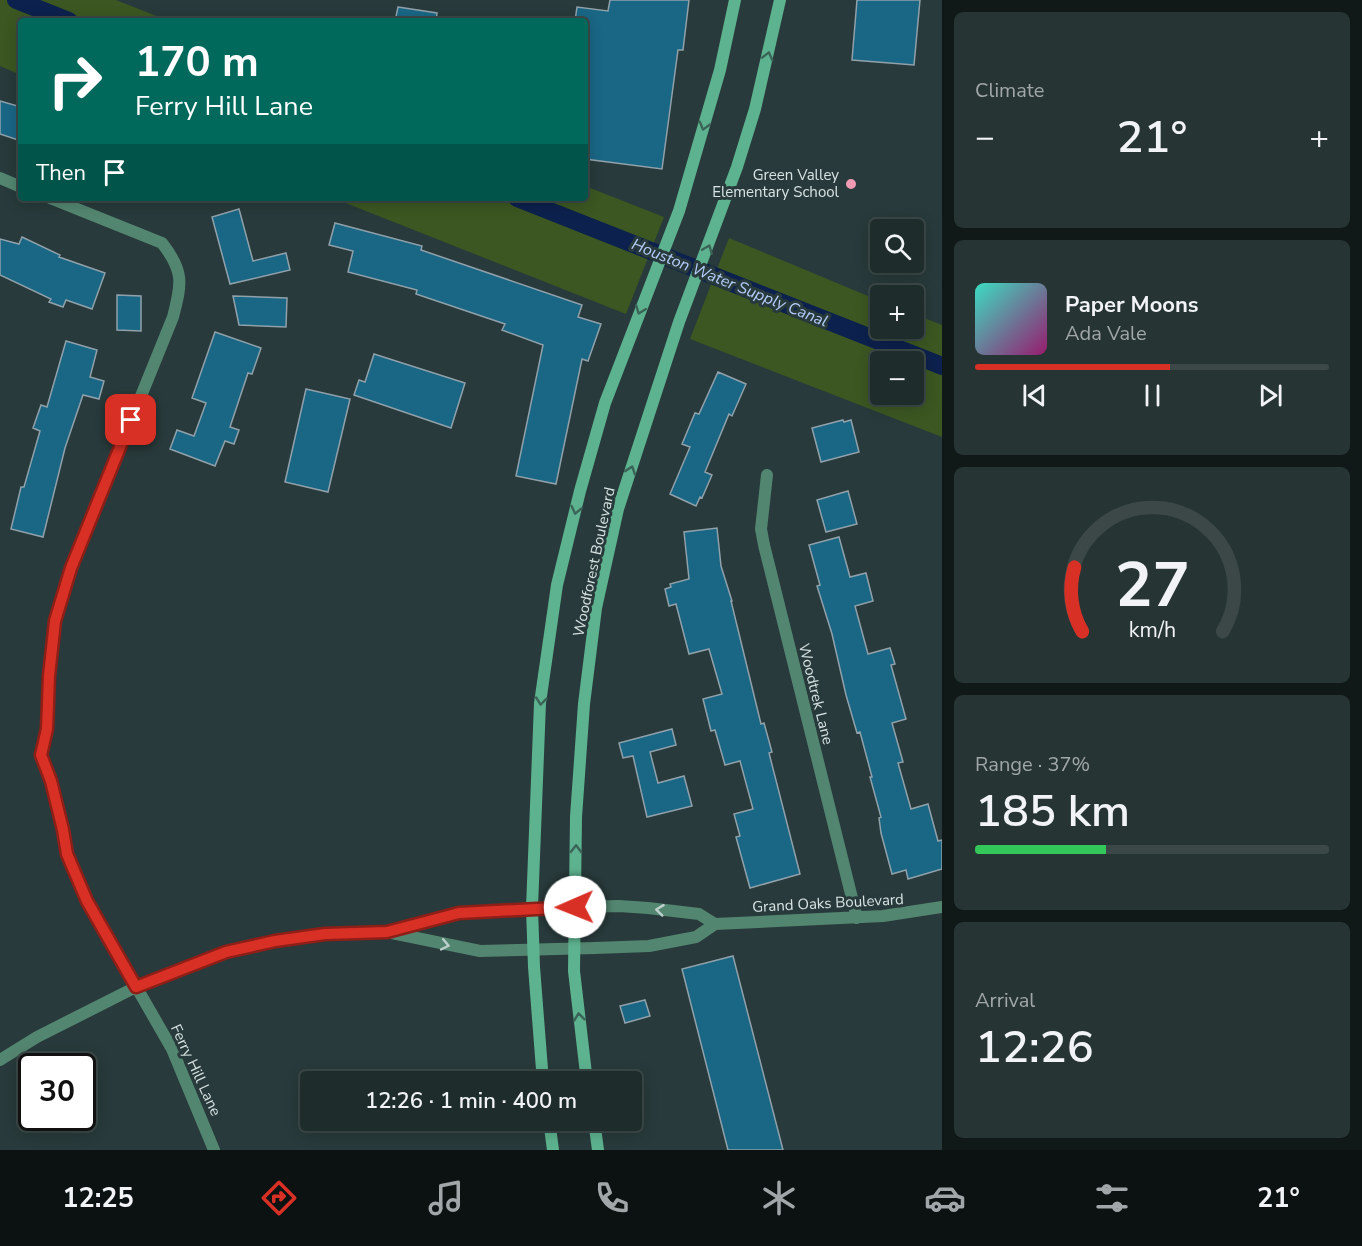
<!DOCTYPE html>
<html lang="en">
<head>
<meta charset="utf-8">
<style>
	body { margin:0; font-family:"Nunito Sans",sans-serif; background:#263434; color:#f1f3f6; height:100vh; display:flex; flex-direction:column; font-size:22px; white-space:nowrap }
	* { box-sizing:border-box; margin:0 }
	p { font-size:20px; color:#a1a7a9 }
	.icon { flex:none; width:33px; height:33px; fill:none; stroke:currentColor; stroke-width:2; stroke-linecap:round; stroke-linejoin:round }
	.map { position:relative; flex:1; overflow:hidden }
	.drawer { display:flex; flex-direction:column; gap:12px; padding:12px; background:#101818; width:420px }
	.drawer>* { flex:none }
	.top-card { position:absolute; left:18px; top:18px; width:570px; height:183px; border-radius:6px; box-shadow:0 3px 15px #0003,0 0 0 2px #3c4848; background:#00695c; color:#fff; overflow:hidden }
	.tools { position:absolute; left:870px; top:219px; display:grid; gap:12px }
	.tools a { display:grid; place-items:center; width:54px; height:54px; border-radius:6px; background:#1e2c2c; box-shadow:0 3px 15px #0003,0 0 0 2px #3c4848; font-size:30px }
	.speed { position:absolute; left:18px; top:1053px; display:flex; gap:12px; font-size:30px; font-weight:700; text-align:center }
	.speed>* { display:grid; place-content:center; width:78px; height:78px; border-radius:50%; background:#1e2c2c; box-shadow:0 3px 15px #0003,0 0 0 2px #3c4848; line-height:1 }
	.speed .limit { border:3px solid #111; border-radius:9px; background:#fff; color:#111 }
	.pin { position:absolute; display:grid; place-items:center; width:51px; height:51px; color:#fff; margin:-26px; border-radius:12px; box-shadow:0 3px 9px #0006 }
	.me { position:absolute; width:66px; margin:-33px; rotate:269deg; stroke-linejoin:round; filter:drop-shadow(0 0 4px #0008) }
	.turn { display:flex; align-items:center; gap:21px; height:126px; padding:0 18px; font-size:27px }
	.turn .icon { width:78px; height:78px; stroke-width:2.5 }
	.turn b { display:block; font-size:42px; line-height:51px }
	.then { display:flex; align-items:center; height:57px; padding:0 18px; background:#0003; gap:12px; font-size:22px }
	.big { font-size:45px; font-weight:600; line-height:1.1 }
	.drawer .tile { flex:1; display:flex; flex-direction:column; justify-content:center; gap:9px; min-width:0; padding:0 21px; border-radius:9px; background:#263434 }
	.drawer .dial { align-items:center; gap:0 }
	.dial svg { height:156px; overflow:visible; fill:none; stroke:#3c4848; stroke-width:7; stroke-linecap:round; text-anchor:middle }
	.dial text { fill:#f1f3f6; stroke:none }
	.song { display:flex; align-items:center; gap:18px }
	.cover { width:72px; height:72px; border-radius:9px; background:linear-gradient(135deg,hsl(170 70% 55%),hsl(320 70% 35%)) }
	.played { height:6px; border-radius:3px; background:linear-gradient(90deg,#d93025 55%,#3c4848 55%) }
	.keys { display:flex; justify-content:space-around; direction:ltr }
	.heat { display:flex; justify-content:space-between; align-items:center; font-size:33px; direction:ltr }
	.charge { height:9px; border-radius:4px; background:linear-gradient(90deg,#34c759 37%,#3c4848 0) }
	.trip { position:absolute; left:300px; top:1071px; width:342px; height:60px; border-radius:6px; background:#1e2c2c; box-shadow:0 3px 15px #0003,0 0 0 2px #3c4848; font-weight:600; line-height:60px; text-align:center }
	.tabs { display:flex; height:96px; justify-content:space-around; align-items:center; background:#0c1212; color:#a1a7a9 }
	.tabs .icon { width:42px; height:42px }
	.tabs .active { color:#d93025 }
	.tabs b { font-size:27px; color:#f1f3f6 }
	main { display:flex; flex:1; min-height:0 }
	.map>svg:first-child { display:block }
	.green { fill:#3c5722; fill-rule:evenodd }
	.lines { fill:none; stroke-linecap:round; stroke-linejoin:round }
	.canal { stroke:#0c214d; stroke-width:18 }
	.building { fill:#196685; stroke:#90a1aa; stroke-width:1.5 }
	.minor { stroke:#538670; stroke-width:12 }
	.secondary { stroke:#5db38f; stroke-width:12 }
	.oneway { stroke:#3b6458 }
	.oneway2 { stroke:#bdd0cc }
	.route-casing { stroke:#8d1f18; stroke-width:15 }
	.route { stroke:#d93025; stroke-width:10 }
	.poi-dot { fill:#f19ab3; stroke:#283a3b; stroke-width:2 }
	.labels { text-anchor:middle; stroke-width:6; stroke-linejoin:round; paint-order:stroke }
	.poi-label { font-size:15px; fill:#d8e3e3; stroke:#283a3b; text-anchor:end }
	.street-label { font-size:15px; fill:#d8e3e3; stroke:#283a3b }
	.water-label { font-size:16px; font-style:italic; fill:#b5cdfb; stroke:#283a3b }
</style>
</head>
<body>
<main>
<div class="map">
<svg width="942" height="1150" viewBox="0 0 942 1150">
	<rect width="100%" height="100%" fill="#283a3b"/>
	<!-- green -->
	<path class="green" d="M0 0H116L169 21H21V75L0 66Z
		M585 186 664 217 626 314 333 198H585Z
		M729 238 880 301V328H914V314L942 325V437L690 339ZM880 362H914V394H880Z"/>
	<g class="lines">
		<!-- canal -->
		<path class="canal" d="M16 0 69 21
			M517 198 942 366"/>
	</g>
	<!-- building -->
	<path class="building" d="M610 0H689L683 50H678L662 169 585 159V21H575L577 7 608 11Z
		M857 0H920L914 65 852 60Z
		M398 7 437 13 436 21H395Z
		M0 101 21 107V141L0 134Z
		M239 209 253 261 286 253 290 270 230 284 212 217Z
		M335 223 422 246 421 250 582 305 578 317 601 324 588 361 582 359 556 484 516 476 543 345 502 330 505 324 416 294 417 290 348 272 353 251 329 245Z
		M22 237 60 255 59 257 105 273 92 309 66 300 63 307 49 302 51 299 0 275V239L19 244Z
		M117 295 141 296V331L117 330Z
		M233 296 287 298 286 327 239 325Z
		M215 332 261 348 252 374 248 373 230 427 239 430 234 444 225 441 215 466 170 449 177 430 194 436 206 403 192 398Z
		M66 341 97 350 90 377 104 381 99 399 83 395 65 448 43 537 11 529 21 487H24L40 431 33 428 41 405 47 407Z
		M374 354 465 383 451 428 354 395 359 380 365 382Z
		M718 372 746 384 732 416 729 414 705 472 712 475 702 498 700 497 696 506 670 494 690 447 682 444 695 413 699 414Z
		M306 389 350 399 328 492 285 482Z
		M843 420 844 422 851 420 859 452 821 462 812 428Z
		M848 491 857 524 826 532 817 500Z
		M717 528 721 566 732 601H731L761 724 764 723 772 752 769 753 800 874 750 888 736 837 740 836 734 814 753 809 740 761 725 765 715 730 711 731 703 699 722 694 709 649 689 654 676 604 669 606 665 589 671 587 670 584 689 579 684 532Z
		M839 537 850 577 866 573 873 601 855 606 868 654 890 648 895 664 891 665 906 719 892 723 903 762 898 763 911 809 928 804 938 841 942 840V869L908 879 906 870 892 874 881 833 879 818 881 817 870 777H872L860 732 857 733 846 695 832 634 817 586 820 585 809 545Z
		M672 729 676 745 650 752 658 783 684 776 692 806 647 817 633 756 623 758 619 743Z
		M733 956 783 1150H728L682 969Z
		M645 1000 650 1016 625 1023 620 1006Z"/>
	<g class="lines">
		<!-- minor -->
		<path class="minor" d="M0 178 21 187
			M50 198 162 243C184 271 182 283 173 317L71 569 55 621 49 676 47 729 41 755 51 781 63 830 67 854 87 901 172 1049 214 1150
			M767 475 761 529 764 545 857 918
			M392 933 480 951 595 948 649 946 696 937 715 924 883 916 942 907
			M0 1060 37 1037 136 987 226 952 275 941 325 934 388 932 459 913 532 908 619 906 648 908 699 914 715 924"/>
		<!-- secondary -->
		<path class="secondary" d="M543 1082 534 967 532 908 540 703 557 585 580 491 605 403 679 211 720 70 735 0
			M587 1082 574 971 576 817 584 704 596 608 618 509 679 322 737 167 755 109 780 0
			M549 1120 553 1150
			M594 1120 598 1150"/>
	</g>
	<!-- one-way arrows -->
	<defs><path id="oneway-chevron" d="M-2-3.5L2.5 0L-2 3.5" fill="none" stroke-width="1.6" stroke-linecap="round" stroke-linejoin="round" transform="scale(1.5)"/></defs>
	<g class="oneway">
		<use href="#oneway-chevron" transform="translate(768 56) rotate(-76)"/>
		<use href="#oneway-chevron" transform="translate(704 126) rotate(106)"/>
		<use href="#oneway-chevron" transform="translate(708 249) rotate(-68)"/>
		<use href="#oneway-chevron" transform="translate(640 310) rotate(111)"/>
		<use href="#oneway-chevron" transform="translate(631 470) rotate(-71)"/>
		<use href="#oneway-chevron" transform="translate(576 510) rotate(103)"/>
		<use href="#oneway-chevron" transform="translate(541 701) rotate(96)"/>
		<use href="#oneway-chevron" transform="translate(576 849) rotate(-89)"/>
		<use href="#oneway-chevron" transform="translate(579 1017) rotate(-97)"/>
	</g>
	<g class="oneway2">
		<use href="#oneway-chevron" transform="translate(660 910) rotate(-173)"/>
		<use href="#oneway-chevron" transform="translate(445 945) rotate(12)"/>
	</g>
	<g class="lines">
		<!-- route casing -->
		<g class="route-casing">
			<path id="route" d="M131 420 71 568 55 621 49 676 47 729 41 755 51 781 63 830 67 854 87 901 136 987 226 952 275 941 325 934 387 932 459 913 575 907"/>
		</g>
		<!-- route -->
		<use href="#route" class="route"/>
	</g>
	<!-- markers -->
	<circle class="poi-dot" cx="851" cy="184" r="6"/>
	<g class="labels">
		<!-- poi labels -->
		<g class="poi-label">
			<text x="839" y="180">Green Valley<tspan x="839" dy="17">Elementary School</tspan></text>
		</g>
		<!-- street labels -->
		<g class="street-label">
			<text transform="translate(594 562) rotate(-78)" y="5">Woodforest Boulevard</text>
			<text transform="translate(816 694) rotate(76)" y="5">Woodtrek Lane</text>
			<text transform="translate(828 903) rotate(-3)" y="5">Grand Oaks Boulevard</text>
			<text transform="translate(196 1070) rotate(65)" y="5">Ferry Hill Lane</text>
		</g>
		<!-- water labels -->
		<g class="water-label">
			<text transform="translate(730 282) rotate(22)" y="6">Houston Water Supply Canal</text>
		</g>
	</g>
</svg>
<div class="tools">
<a><svg class="icon" aria-label="search" viewBox="0 0 24 24"><circle cx="10" cy="10" r="6"/><path d="M15 15l6 6"/></svg></a>
<a>+</a>
<a>−</a>
</div>
<div class="speed"><div class="limit">30</div></div>
<div class="pin" style="left:131px;top:420px;background:#d93025"><svg class="icon" aria-label="arrive" viewBox="0 0 24 24"><path d="M6 21V4h12l-3 4 3 4H6"/></svg></div>
<svg class="me" style="left:575px;top:907px" viewBox="-20 -20 40 40"><circle r="19" fill="#fff"/><path d="M0-13L10 11 0 6-10 11z" fill="#d93025"/></svg>
<div class="trip">12:26 · 1 min · 400 m</div>
<div class="top-card">
<div class="turn"><svg class="icon" aria-label="right" viewBox="0 0 24 24"><path d="M7 20v-9h11M14 6l5 5-5 5"/></svg><div><b>170 m</b>Ferry Hill Lane</div></div>
<div class="then">Then<svg class="icon" aria-label="arrive" viewBox="0 0 24 24"><path d="M6 21V4h12l-3 4 3 4H6"/></svg></div>
</div>
</div>
<section class="drawer">
<div class="tile"><p>Climate</p>
<div class="heat"><a>−</a><b class="big">21°</b><a>+</a></div>
</div>
<div class="tile">
<div class="song"><i class="cover"></i><div><b>Paper Moons</b><p>Ada Vale</p></div></div>
<div class="played"></div>
<div class="keys"><svg class="icon" aria-label="previous" viewBox="0 0 24 24"><path d="M18 5L8 12l10 7zM5 5v14"/></svg><svg class="icon" aria-label="pause" viewBox="0 0 24 24"><path d="M8 5v14M16 5v14"/></svg><svg class="icon" aria-label="next" viewBox="0 0 24 24"><path d="M6 5l10 7-10 7zM19 5v14"/></svg></div>
</div>
<div class="tile dial"><svg viewBox="0 0 100 80">
<path d="M14 69A42 42 0 1 1 86 69"/>
<path d="M14 69A42 42 0 0 1 10 36" stroke="#d93025"/>
<text x="50" y="56" font-size="32" font-weight="700">27</text>
<text x="50" y="72" font-size="11">km/h</text>
</svg></div>
<div class="tile"><p>Range · 37%</p><b class="big">185 km</b><div class="charge"></div></div>
<div class="tile"><p>Arrival</p><b class="big">12:26</b></div>
</section>
</main>
<nav class="tabs">
<b>12:25</b>
<svg class="icon active" aria-label="directions" viewBox="0 0 24 24"><path d="M12 3l9 9-9 9-9-9zM9 14v-3h6M13 9l2 2-2 2"/></svg>
<svg class="icon" aria-label="music" viewBox="0 0 24 24"><path d="M9 18V5l10-2v13"/><circle cx="6" cy="18" r="3"/><circle cx="16" cy="16" r="3"/></svg>
<svg class="icon" aria-label="phone" viewBox="0 0 24 24"><path d="M5 4h4l2 5-3 2q2 4 5 5l2-3 5 2v4C11 20 4 13 5 4z"/></svg>
<svg class="icon" aria-label="climate" viewBox="0 0 24 24"><path d="M12 3v18M4 7l16 10M4 17L20 7"/></svg>
<svg class="icon" aria-label="car" viewBox="0 0 24 24"><path d="M5 17H2v-5l4-1 3-4h7l3 4 3 1v5h-3M9 17h6M6 11h13"/><circle cx="7" cy="17" r="2"/><circle cx="17" cy="17" r="2"/></svg>
<svg class="icon" aria-label="filters" viewBox="0 0 24 24"><path d="M4 7h16M4 17h16"/><circle cx="9" cy="7" r="2"/><circle cx="15" cy="17" r="2"/></svg>
<b>21°</b>
</nav>
</body>
</html>
